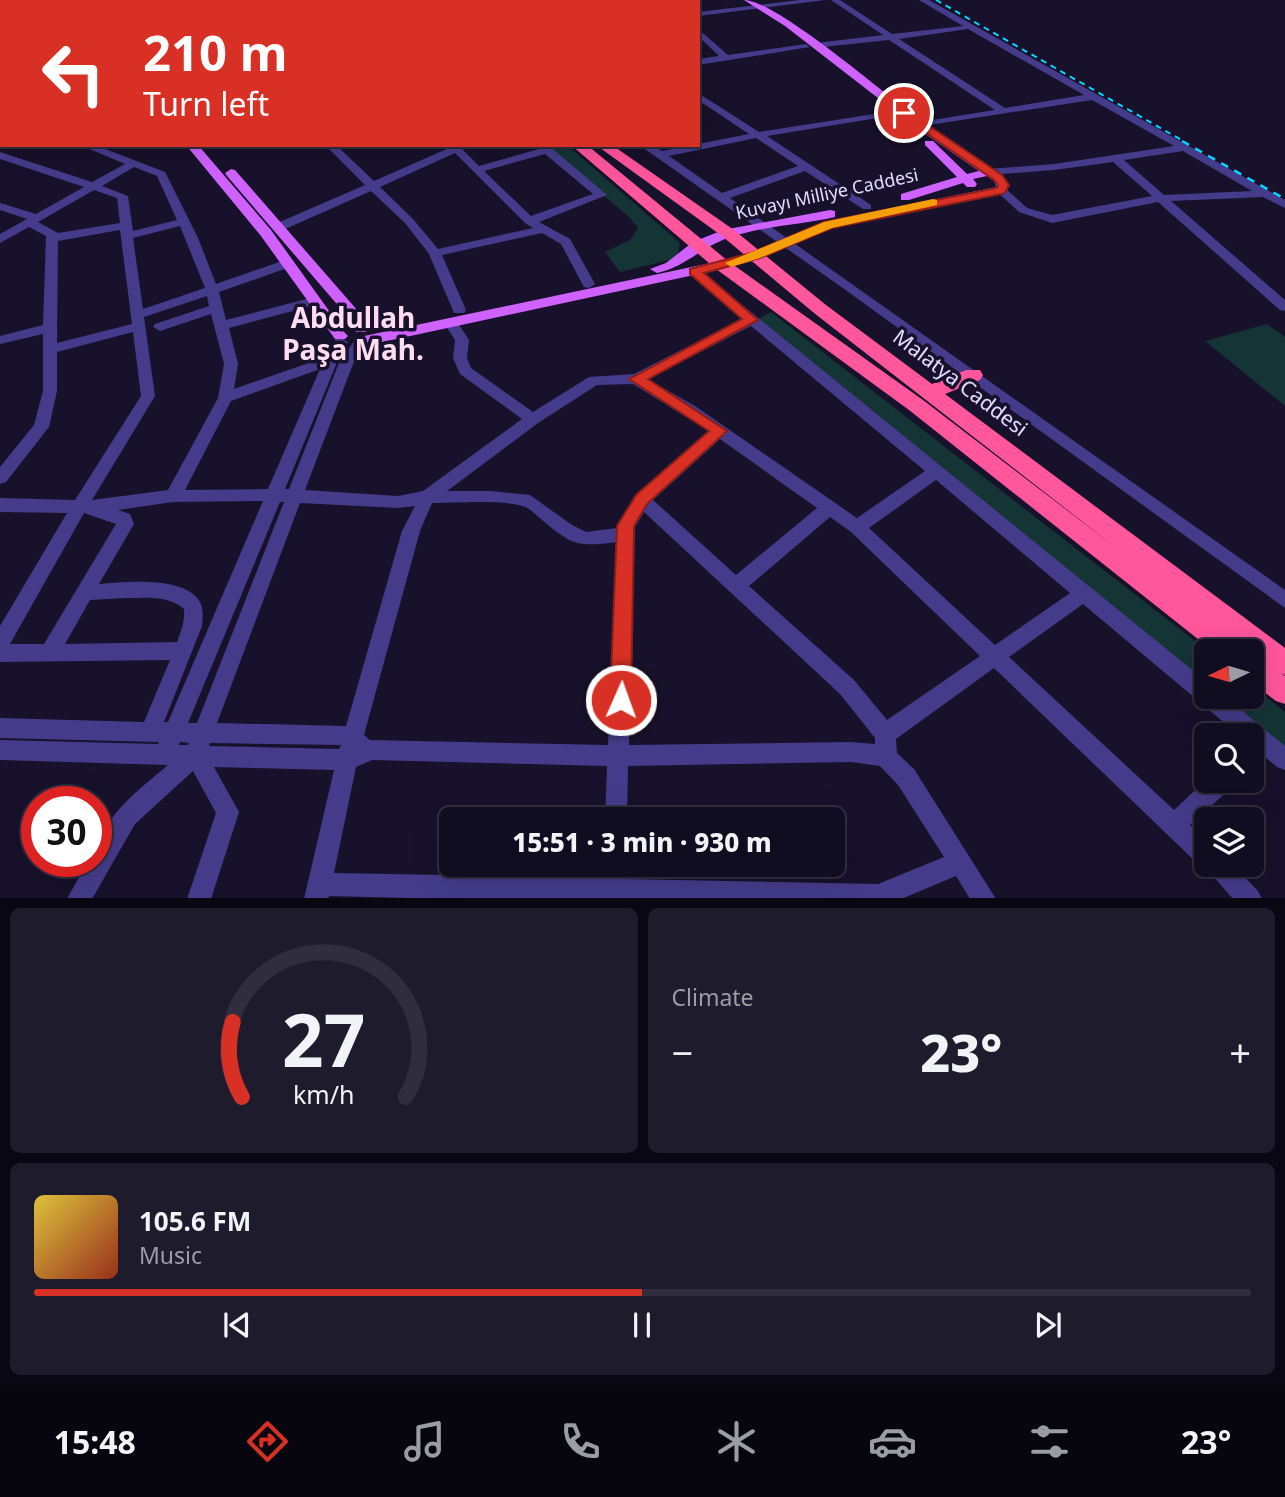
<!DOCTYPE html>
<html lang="en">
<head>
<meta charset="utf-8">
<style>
	body { margin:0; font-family:"Noto Sans",sans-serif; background:#1e1b2d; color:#f1f3f6; height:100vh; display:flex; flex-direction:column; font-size:26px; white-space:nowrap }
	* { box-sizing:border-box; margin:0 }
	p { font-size:23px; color:#9c9ca5 }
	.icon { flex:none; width:38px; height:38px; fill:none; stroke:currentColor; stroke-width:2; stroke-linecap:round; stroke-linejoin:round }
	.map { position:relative; height:898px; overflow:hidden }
	.panel { display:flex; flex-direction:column; gap:10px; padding:10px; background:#090712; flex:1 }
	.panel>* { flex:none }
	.top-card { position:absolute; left:0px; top:0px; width:700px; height:147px; box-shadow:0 7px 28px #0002,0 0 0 2px #302d3e; background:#d93025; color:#fff; overflow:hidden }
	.needle { width:46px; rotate:265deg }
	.controls { position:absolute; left:1194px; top:639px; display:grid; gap:14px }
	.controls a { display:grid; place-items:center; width:70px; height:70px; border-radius:10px; background:#110d20; box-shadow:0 7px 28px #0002,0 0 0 2px #302d3e; font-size:35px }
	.speed { position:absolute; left:21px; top:786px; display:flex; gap:14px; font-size:35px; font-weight:700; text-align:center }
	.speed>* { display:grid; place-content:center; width:91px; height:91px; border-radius:50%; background:#110d20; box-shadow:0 7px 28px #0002,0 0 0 2px #302d3e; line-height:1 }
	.speed .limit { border:10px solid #d22; background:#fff; color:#111 }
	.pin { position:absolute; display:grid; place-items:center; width:60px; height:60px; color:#fff; margin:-30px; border:4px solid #fff; border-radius:50%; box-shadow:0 2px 7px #0007 }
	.me { position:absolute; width:77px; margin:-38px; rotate:2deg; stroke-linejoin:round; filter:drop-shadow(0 0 5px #0008) }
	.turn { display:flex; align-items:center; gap:24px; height:147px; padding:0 28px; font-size:32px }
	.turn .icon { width:91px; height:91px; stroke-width:2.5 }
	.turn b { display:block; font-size:49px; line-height:60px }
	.big { font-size:52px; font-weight:800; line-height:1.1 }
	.panel .card { flex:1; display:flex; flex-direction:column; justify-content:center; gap:10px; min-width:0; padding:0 24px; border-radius:10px; background:#1e1b2d }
	.panel .dial { align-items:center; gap:0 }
	.dial svg { height:182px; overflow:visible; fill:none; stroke:#302d3e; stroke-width:7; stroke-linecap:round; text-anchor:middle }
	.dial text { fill:#f1f3f6; stroke:none }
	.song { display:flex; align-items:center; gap:21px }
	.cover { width:84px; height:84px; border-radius:10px; background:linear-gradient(135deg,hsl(50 70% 55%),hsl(10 70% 35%)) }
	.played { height:7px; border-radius:4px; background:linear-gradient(90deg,#d93025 50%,#302d3e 50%) }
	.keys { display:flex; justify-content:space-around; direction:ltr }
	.heat { display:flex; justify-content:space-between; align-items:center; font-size:38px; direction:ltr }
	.panel .tiles { flex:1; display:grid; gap:10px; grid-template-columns:1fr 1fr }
	.card:last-child { grid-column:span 2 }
	.trip { position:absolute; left:439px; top:807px; width:406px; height:70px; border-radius:10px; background:#110d20; box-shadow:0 7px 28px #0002,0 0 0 2px #302d3e; font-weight:800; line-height:70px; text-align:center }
	.dock { display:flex; height:112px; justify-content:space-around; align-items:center; background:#07050d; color:#9c9ca5 }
	.dock .icon { width:49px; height:49px }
	.dock .current { color:#d93025 }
	.dock b { font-size:32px; color:#f1f3f6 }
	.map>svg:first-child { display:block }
	.green { fill:#143435 }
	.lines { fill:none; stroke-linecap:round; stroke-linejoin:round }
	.minor { fill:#443c8a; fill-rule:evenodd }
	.major { fill:#cf62ff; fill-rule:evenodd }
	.highway { fill:#ff569c; fill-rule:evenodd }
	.rail-far1 { stroke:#07d6ff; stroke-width:2; stroke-dasharray:6 5; stroke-linecap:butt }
	.rail { stroke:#07d6ff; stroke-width:2.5; stroke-dasharray:8 7; stroke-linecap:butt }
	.route { fill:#d93025; stroke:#8d1f18; stroke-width:2 }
	.slow { fill:#f59e0b }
	.labels { text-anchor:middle; stroke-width:7; stroke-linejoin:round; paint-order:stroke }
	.far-street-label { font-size:18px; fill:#e1dbff; stroke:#17112b }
	.street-label { font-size:21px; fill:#e1dbff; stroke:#17112b }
	.district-label { font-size:28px; font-weight:bold; fill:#ffddf0; stroke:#17112b }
</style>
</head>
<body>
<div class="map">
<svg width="1285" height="899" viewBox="0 0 1285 899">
	<rect width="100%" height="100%" fill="#17112b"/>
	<!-- green -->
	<path class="green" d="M546 145H567L680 243 678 254 673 259 620 272 605 252 630 240 638 228 630 218Z
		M771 312 1208 651 1206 683 758 319Z
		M1267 324 1285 337V406L1205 341Z
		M1251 685 1285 712V748L1222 697 1251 696Z"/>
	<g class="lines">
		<!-- minor -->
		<path class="minor" d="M40 0H48L39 2Z
			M120 0H128L119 2Z
			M205 0H216L203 2Z
			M290 0H298L300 2H291Z
			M360 0H368L370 2H361Z
			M437 0H446L448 2H438Z
			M537 0H546L548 2H538Z
			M554 0H573L551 2Z
			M645 0H655L657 2H646Z
			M800 0H825L698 16V12Z
			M831 0H840L892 34 963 26 919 0H929L1285 200V208L1263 197 1171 201 1285 300V311L1280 310 1158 202 1052 223 1019 212 995 190 1005 188 1027 208 1052 215 1152 196 1113 162 1054 170 988 175 983 172 988 169 1054 164 1174 146 1092 100 916 127V123L920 122 995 110 889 40 813 48V44L816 43 883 35ZM968 29 1084 95 1005 108 899 39ZM1183 151 1252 191 1164 195 1124 160Z
			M0 13H2V17H0Z
			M698 29 728 55 806 44 810 47 698 65V59L719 56 698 36Z
			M2 88V94L0 95V89Z
			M698 93 759 132 893 111 895 113 890 116 767 136 871 205V209H863L805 171 730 198 1285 590V608L840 286 642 147 641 145H653L662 151 749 134 698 100ZM756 138 798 166 722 193 669 156Z
			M80 145H95L165 172 198 238 216 284 285 260H293V266L219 292 226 320 314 297 321 301 319 304 229 328 238 364 234 389 326 357 336 339 341 338 348 342 338 360 285 489H289L339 363 354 341H364L366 344 353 364 305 490 398 496 423 491 522 419 460 374 453 358 455 340 444 323 446 320H456L469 340 467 358 471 368 533 412 589 377 634 374 742 319 688 272 694 268 698 269 1206 681V696H1224L1285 746V770L1277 767 1251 745V735H1239L1083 604 1009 657 1174 810 1206 780H1234L1231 788 1190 825 1206 840V864H1232L1258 891 1262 899H1233L1205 867 1198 864 994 668 896 739 897 753 914 769 996 899H970L956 876 901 899H448L329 896 328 899H304L334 770 214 767 239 812 211 899H187L216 813 193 771 135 824 92 899H67L88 861H96C96 820 139 790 168 765L0 760V740L158 744 159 742 0 738V718L144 722 170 660 0 662V626L67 513 0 512V498L75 500 141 396 133 332 57 352V391L49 427 6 482 0 484V467L34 425 43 391V334L0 344V336L43 325 46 236 29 227 0 243V234L27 219 0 210V203L36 214 84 187 0 159V152L92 182 125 164ZM134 167 157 176 177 220 133 231 128 196 102 186ZM94 190 117 198 120 223 58 233 38 222ZM180 226 205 288 143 309 133 238ZM120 230 132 324 57 343 58 241ZM207 296 209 306 155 324 153 327 160 331 211 314 224 364 218 398 168 490 92 500 155 396 144 317ZM751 326 925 471 857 518 695 406 647 379ZM320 369 268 489 185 490 231 401ZM633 384 709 431 636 495 617 528 586 532 572 525 530 495 492 491H447L538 423 597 385ZM720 439 817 508 736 575 653 500ZM936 480 1070 593 995 645 869 528ZM263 501 168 722H164L202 626C203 616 204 607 198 599 180 576 125 582 99 584L134 524 130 514 118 510 173 502ZM280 502H284L197 723H188ZM300 503 398 508 415 506 402 531 346 726 217 723ZM432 503C456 503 505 499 525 507 531 509 537 516 542 520 573 546 578 547 617 542L608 745 370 740 364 735 420 531ZM644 512 840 694 875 738V744L851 742 629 745 635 527ZM84 513 116 524 44 644H10ZM830 517 851 532 980 656 887 720 854 680 749 586ZM126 598C146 598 169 595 184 609 185 622 181 631 177 642L65 644 90 600ZM180 742 189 743 188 745H179ZM210 743 341 745 339 749 209 746ZM372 760 607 766 605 819H627L628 766 851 762 880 766 898 785 944 857 878 884 625 879 626 864H602V878L334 873 356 767Z
			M325 145H336L374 181 449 148 447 145H458L479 166 539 149 536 145H548L607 195 539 222 570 239 595 284 589 288 584 287 561 244 542 233 442 255 466 310 464 313H454L429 254 405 223 371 191 283 230H275V224L365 185ZM455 153 525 223 533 228 438 249 413 219 380 187ZM545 154 593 194 531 216 484 171Z"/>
		<!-- major -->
		<path class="major" d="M744 0C776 0 888 97 921 121 948 140 975 157 1002 175L1010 185 1005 193 832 228 760 259 722 269 364 346 359 344 356 341 364 336 720 261 750 253 823 222 997 187 994 181 987 176 973 179 977 184 975 187H967L963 183 909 200H901V194L957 177 925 145V141H933L967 174 979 171 914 126 785 26Z
			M0 75H2V82H0Z
			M186 145H198L271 230 345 333 348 336 345 339H335L261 236Z
			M231 169 235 170 358 311 369 329 366 332H356L347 316 227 176 225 173Z
			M830 210 835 211V217C800 225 762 226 728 238 700 248 685 267 657 273L650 269 666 263 693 242 723 230Z"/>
		<!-- highway -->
		<path class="highway" d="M404 0H416L417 2H405Z
			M571 145H587L728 261 923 400 1115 547 814 313 722 236 596 145H612L734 230 826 305 932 384 966 370H980L983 375 980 380 945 394 1285 648V675L1281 673 1285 676V704L1276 701 1251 682V654L1256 656 1242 645 1245 651H1213L909 410 716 269Z"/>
		<!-- rail-far1 -->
		<path class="rail-far1" d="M936 0 1185 142"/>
		<!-- rail -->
		<path class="rail" d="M1182 141 1285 199"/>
	</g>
	<!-- route -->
	<path class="route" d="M900 111H907L1002 175 1009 185 1005 193 1001 194 832 228 760 258 704 273 758 320 648 379 727 431 647 504 634 526 631 700 628 707 621 710 613 707 610 700 617 526 636 495 709 431 629 379 742 319 690 274V269L751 253 824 222 997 188 998 185 994 180 900 115Z"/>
	<!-- slow -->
	<path class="slow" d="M933 199 937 200V205L832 228 760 258 731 267 725 263 824 222Z"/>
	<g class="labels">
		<!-- far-street labels -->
		<g class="far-street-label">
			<text transform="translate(827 194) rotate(-12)" y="6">Kuvayı Milliye Caddesi</text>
		</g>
		<!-- street labels -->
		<g class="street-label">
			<text transform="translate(960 383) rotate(37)" y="7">Malatya Caddesi</text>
		</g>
		<!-- district labels -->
		<g class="district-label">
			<text x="353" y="328">Abdullah<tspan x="353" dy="32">Paşa Mah.</tspan></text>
		</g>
	</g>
</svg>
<div class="controls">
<a><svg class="needle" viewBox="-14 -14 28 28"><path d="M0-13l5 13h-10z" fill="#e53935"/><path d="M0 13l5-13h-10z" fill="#9c9ca5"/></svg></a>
<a><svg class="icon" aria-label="search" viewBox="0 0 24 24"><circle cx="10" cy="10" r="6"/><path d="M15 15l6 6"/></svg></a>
<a><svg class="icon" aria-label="layers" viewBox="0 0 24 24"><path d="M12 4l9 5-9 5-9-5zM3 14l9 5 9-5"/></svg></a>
</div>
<div class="speed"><div class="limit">30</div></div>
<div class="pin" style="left:904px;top:113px;background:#d93025"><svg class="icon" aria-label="arrive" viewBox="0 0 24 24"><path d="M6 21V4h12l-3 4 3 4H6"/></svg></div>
<svg class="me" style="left:621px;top:700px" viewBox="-20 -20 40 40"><circle r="17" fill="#d93025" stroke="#fff" stroke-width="3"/><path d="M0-11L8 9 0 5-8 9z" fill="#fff"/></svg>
<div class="trip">15:51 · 3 min · 930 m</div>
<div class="top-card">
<div class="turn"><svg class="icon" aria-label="left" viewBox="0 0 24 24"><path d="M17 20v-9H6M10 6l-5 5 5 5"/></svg><div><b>210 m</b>Turn left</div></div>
</div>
</div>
<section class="panel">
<div class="tiles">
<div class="card dial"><svg viewBox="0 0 100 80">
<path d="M14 69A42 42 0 1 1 86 69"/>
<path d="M14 69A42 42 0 0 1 10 36" stroke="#d93025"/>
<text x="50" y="56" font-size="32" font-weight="700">27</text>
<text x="50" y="72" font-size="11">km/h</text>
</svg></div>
<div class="card"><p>Climate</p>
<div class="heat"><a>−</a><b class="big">23°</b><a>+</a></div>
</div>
<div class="card">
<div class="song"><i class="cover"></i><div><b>105.6 FM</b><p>Music</p></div></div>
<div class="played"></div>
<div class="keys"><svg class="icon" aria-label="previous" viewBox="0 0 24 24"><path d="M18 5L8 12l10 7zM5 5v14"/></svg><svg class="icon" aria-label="pause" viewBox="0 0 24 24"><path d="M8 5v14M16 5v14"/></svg><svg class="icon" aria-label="next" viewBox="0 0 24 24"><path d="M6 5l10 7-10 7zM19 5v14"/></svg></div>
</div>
</div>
</section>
<nav class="dock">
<b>15:48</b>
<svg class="icon current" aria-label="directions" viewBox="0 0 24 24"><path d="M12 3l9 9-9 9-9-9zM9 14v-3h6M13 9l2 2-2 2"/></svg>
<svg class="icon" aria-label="music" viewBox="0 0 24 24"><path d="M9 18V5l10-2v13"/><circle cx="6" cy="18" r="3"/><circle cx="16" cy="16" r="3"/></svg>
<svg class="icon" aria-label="phone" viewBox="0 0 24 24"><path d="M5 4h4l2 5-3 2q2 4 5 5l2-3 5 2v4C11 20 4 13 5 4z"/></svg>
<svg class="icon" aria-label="climate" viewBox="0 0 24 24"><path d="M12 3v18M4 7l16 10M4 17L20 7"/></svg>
<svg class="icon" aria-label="car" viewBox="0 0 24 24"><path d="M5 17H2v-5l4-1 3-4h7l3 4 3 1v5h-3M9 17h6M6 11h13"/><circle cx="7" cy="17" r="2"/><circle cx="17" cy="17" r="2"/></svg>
<svg class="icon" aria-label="filters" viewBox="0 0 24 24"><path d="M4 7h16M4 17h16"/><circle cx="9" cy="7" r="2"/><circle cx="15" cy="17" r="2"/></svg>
<b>23°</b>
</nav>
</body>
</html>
